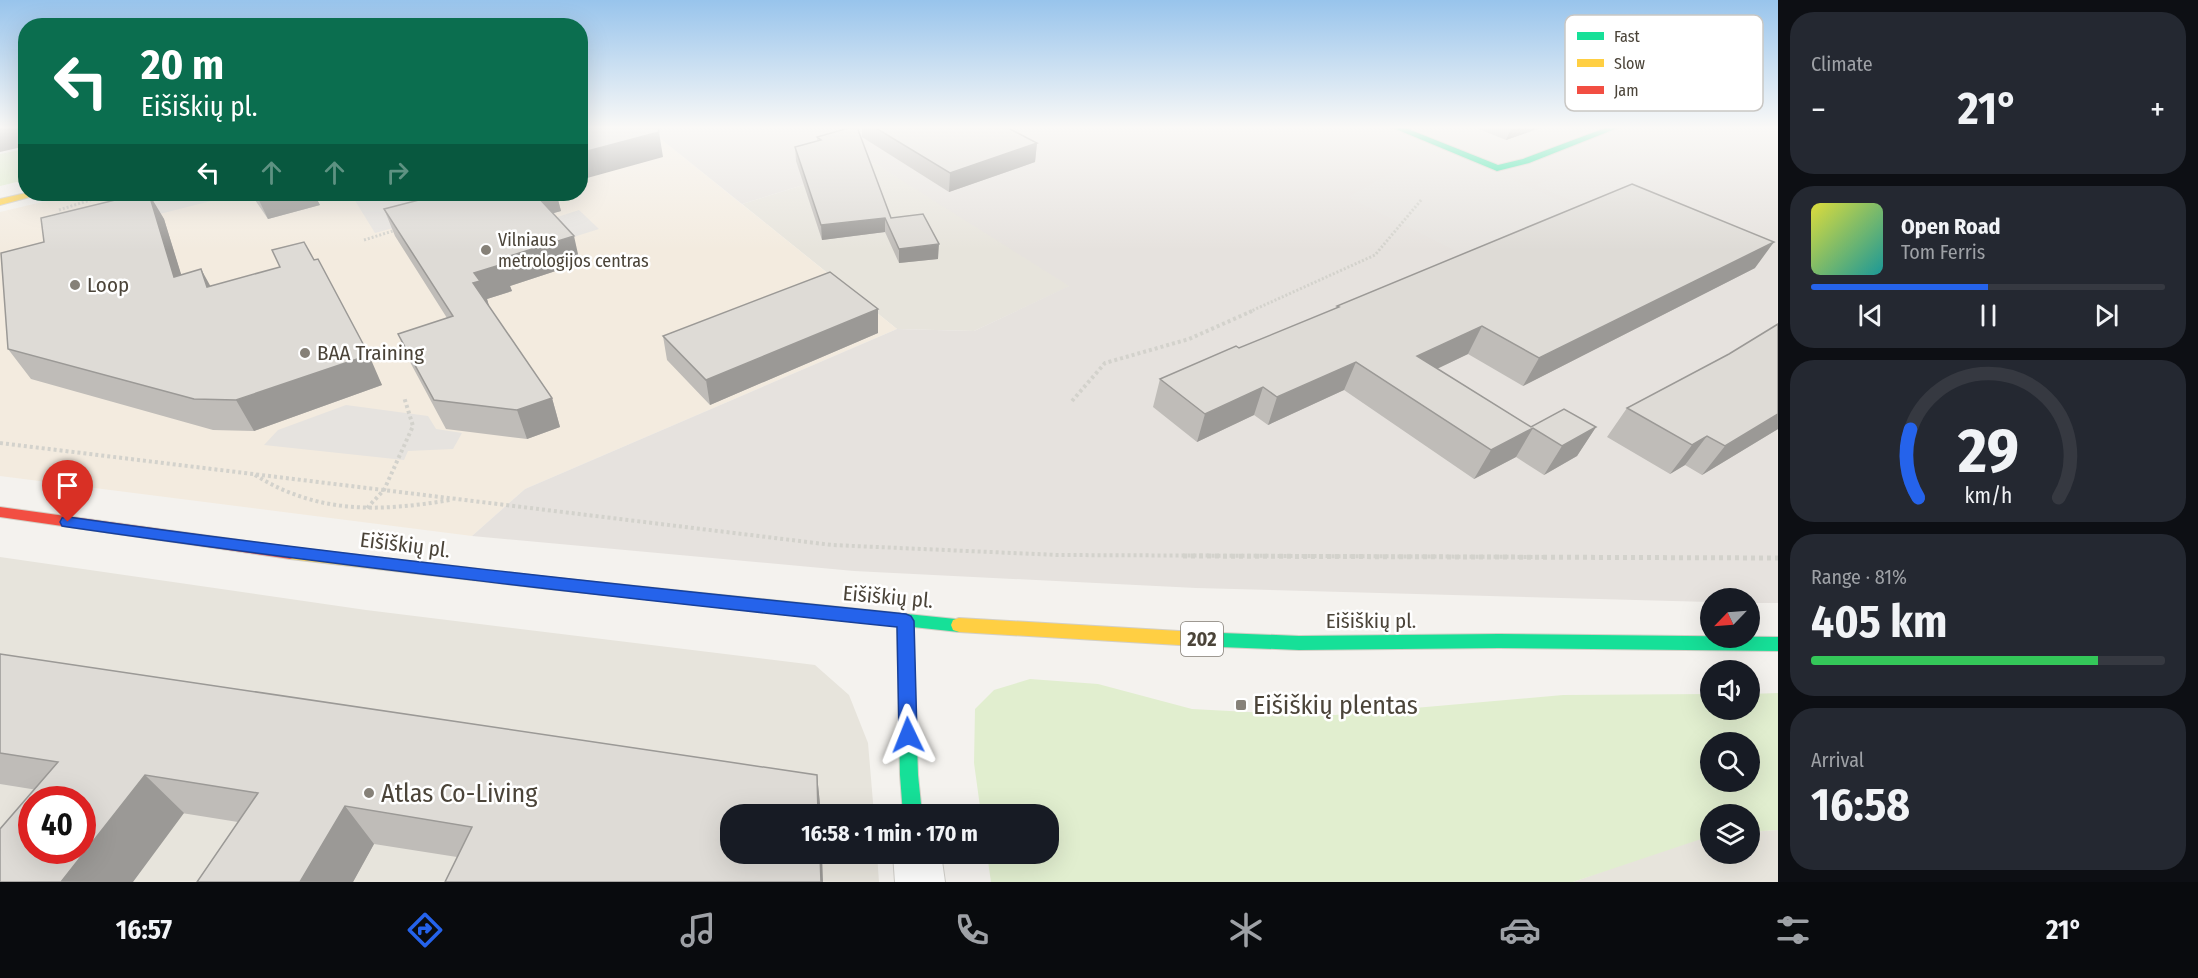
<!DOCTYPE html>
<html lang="en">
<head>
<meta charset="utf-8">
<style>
	body { margin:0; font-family:"Fira Sans Condensed",sans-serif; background:#242831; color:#f1f3f6; height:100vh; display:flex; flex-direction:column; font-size:22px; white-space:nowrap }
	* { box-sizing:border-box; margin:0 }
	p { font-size:20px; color:#9ea1a6 }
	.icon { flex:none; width:33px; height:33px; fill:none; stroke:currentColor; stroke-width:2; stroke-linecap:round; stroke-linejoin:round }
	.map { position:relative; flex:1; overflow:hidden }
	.drawer { display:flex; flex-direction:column; gap:12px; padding:12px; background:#0d0f14; width:420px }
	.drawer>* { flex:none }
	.banner { position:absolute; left:18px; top:18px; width:570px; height:183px; border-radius:24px; box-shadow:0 6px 24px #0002; background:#0b6e4f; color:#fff; overflow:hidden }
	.needle { width:39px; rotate:245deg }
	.tools { position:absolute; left:1700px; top:588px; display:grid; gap:12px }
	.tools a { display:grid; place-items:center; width:60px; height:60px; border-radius:50%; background:#171b24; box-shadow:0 6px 24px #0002; font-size:30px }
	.speed { position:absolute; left:18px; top:786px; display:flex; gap:12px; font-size:30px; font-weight:700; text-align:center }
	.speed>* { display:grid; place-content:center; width:78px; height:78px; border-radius:50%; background:#171b24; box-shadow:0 6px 24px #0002; line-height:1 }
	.speed .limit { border:9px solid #d22; background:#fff; color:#111 }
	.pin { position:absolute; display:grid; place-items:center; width:51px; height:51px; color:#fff; margin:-62px -26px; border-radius:50% 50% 50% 0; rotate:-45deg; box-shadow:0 0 6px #0007 }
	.pin .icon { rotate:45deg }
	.me { position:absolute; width:66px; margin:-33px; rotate:358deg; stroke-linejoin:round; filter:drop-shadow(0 0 4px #0008) }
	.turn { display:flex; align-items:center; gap:21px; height:126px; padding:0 24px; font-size:27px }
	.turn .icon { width:78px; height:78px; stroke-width:2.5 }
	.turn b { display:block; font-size:42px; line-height:51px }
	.lanes { display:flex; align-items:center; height:57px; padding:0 24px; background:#0003; justify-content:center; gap:30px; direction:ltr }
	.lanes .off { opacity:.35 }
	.big { font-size:45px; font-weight:700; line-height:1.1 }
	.drawer .card { flex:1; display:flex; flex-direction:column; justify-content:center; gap:9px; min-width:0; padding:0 21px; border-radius:24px; background:#242831 }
	.drawer .dial { align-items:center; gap:0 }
	.dial svg { height:156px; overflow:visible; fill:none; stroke:#363941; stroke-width:7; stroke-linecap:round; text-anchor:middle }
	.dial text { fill:#f1f3f6; stroke:none }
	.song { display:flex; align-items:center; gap:18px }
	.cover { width:72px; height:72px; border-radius:9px; background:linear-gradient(135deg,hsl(60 70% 55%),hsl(180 70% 35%)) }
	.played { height:6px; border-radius:3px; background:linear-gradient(90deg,#2563eb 50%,#363941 50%) }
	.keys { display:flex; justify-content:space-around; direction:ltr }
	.heat { display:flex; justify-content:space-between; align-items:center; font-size:33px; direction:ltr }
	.charge { height:9px; border-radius:4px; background:linear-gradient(90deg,#34c759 81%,#363941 0) }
	.trip { position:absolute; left:720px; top:804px; width:339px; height:60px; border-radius:24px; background:#171b24; box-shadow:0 6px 24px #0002; font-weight:700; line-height:60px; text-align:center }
	.menu { display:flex; height:96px; justify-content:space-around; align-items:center; background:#090b0e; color:#9ea1a6 }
	.menu .icon { width:42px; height:42px }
	.menu .on { color:#2563eb }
	.menu b { font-size:27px; color:#f1f3f6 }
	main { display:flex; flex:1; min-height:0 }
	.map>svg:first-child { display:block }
	.residential { fill:#e7e4dc; fill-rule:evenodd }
	.commercial { fill:#f3ebdf }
	.industrial { fill:#e6e2de }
	.green { fill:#e1eecf; fill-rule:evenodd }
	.parking { fill:#e6e3df }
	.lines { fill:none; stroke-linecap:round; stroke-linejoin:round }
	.street-casing { stroke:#d2d0cb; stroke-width:2 }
	.fast-casing { stroke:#d3cfc5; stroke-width:2 }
	.slow-casing { stroke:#d3cfc5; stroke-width:2 }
	.jam-casing { stroke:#d3cfc5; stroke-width:2 }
	.path-far2 { stroke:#d3d2cc; stroke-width:3; stroke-dasharray:2 2; stroke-linecap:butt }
	.path-far1 { stroke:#d3d2cc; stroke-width:4; stroke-dasharray:3 3; stroke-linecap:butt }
	.path { stroke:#d3d2cc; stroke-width:5; stroke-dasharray:4 4; stroke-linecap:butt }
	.street { fill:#fdfdfc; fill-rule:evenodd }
	.fast { fill:#16e098; fill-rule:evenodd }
	.slow { fill:#ffcf43; fill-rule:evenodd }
	.jam { fill:#f24e42; fill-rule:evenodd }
	.wall { fill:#bfbcb8 }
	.shaded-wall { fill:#9b9996 }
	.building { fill:#dedbd6; stroke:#9b9996; stroke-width:1.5; fill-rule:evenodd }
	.route { fill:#2563eb; stroke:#184099; stroke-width:1.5 }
	.poi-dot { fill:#868178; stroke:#fff; stroke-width:2 }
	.labels { text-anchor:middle; stroke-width:5; stroke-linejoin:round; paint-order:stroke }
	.far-poi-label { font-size:18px; fill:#4b4439; stroke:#fff; text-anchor:start }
	.shield { fill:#fff; stroke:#817c74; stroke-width:1.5 }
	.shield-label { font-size:20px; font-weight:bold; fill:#4b4439 }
	.poi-label { font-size:21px; fill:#4b4439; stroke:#fff; text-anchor:start }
	.street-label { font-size:21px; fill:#4b4439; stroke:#fff }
	.near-poi-label { font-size:26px; fill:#4b4439; stroke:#fff; text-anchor:start }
	.key { fill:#fff; stroke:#c9c7c4; stroke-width:1.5 }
	.key-label { font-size:16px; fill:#4b4439 }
</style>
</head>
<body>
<main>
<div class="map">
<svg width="1778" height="882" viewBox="0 0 1778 882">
	<rect width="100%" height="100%" fill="#f4f2ee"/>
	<!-- residential -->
	<path class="residential" d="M874 163 930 197 1070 286 974 331 897 329 742 204Z
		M0 557 366 610 815 665 849 695 868 743 874 814H730V854H877L879 882H0ZM32 800H82V850H32Z
		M1778 830V882H1573L1703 836H1710V854H1749V832Z"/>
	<!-- commercial -->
	<path class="commercial" d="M581 127H646L897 329 525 489 472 536 0 476V212L76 194H580Z"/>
	<!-- industrial -->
	<path class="industrial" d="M646 127H1778V603H1749V598H1710V602L1196 588 854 571 472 536 525 489 897 329 974 331 1069 286 874 163 742 204Z"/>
	<!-- green -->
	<path class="green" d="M25 149V180L0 186V154Z
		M1030 679 1098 684 1192 709 1323 716 1563 695 1710 694V710H1749V694L1778 693V830L1749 832V814H1710V836L1573 882H991L987 854H1048V814H981L974 763 975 709 994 690ZM1710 742H1749V782H1710Z"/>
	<!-- parking -->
	<path class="parking" d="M1343 127H1387L1439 147 1577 208 1462 254 1348 197 1420 157Z
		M1408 127H1440L1464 136 1450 143Z
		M1681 127H1760L1768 130 1586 207 1535 185Z
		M139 194H239L72 236 67 211Z
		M351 194H451L462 209 375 233Z
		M579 210 599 229 564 240 545 221Z
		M346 405 428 416 436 429 462 433 453 449 408 451 404 460 264 445 278 430Z"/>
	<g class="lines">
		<!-- street casing -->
		<g class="street-casing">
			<path id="street" d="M893 854H941L945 882H895Z"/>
		</g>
		<!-- fast casing -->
		<g class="fast-casing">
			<path id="fast" d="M1391 127H1403L1498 165 1523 159 1608 127H1620L1529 163 1497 171Z
				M548 577 965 620 967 625 965 630 959 632 913 627 918 775 922 814H903L900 775 897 625 548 589 542 587 540 583 542 579Z
				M1196 632 1299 636 1499 634 1778 637V651L1499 648 1299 650 1196 646 1190 644 1188 639 1190 634Z"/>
		</g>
		<!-- slow casing -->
		<g class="slow-casing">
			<path id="slow" d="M26 193 41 194 0 205V199Z
				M290 547 548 577 554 579 556 583 554 587 548 589 290 559 285 557 282 553 285 549Z
				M959 618 1196 632 1202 634 1204 639 1202 644 1196 646 959 632 953 630 951 625 953 620Z"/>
		</g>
		<!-- jam casing -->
		<g class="jam-casing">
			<path id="jam" d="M0 507 290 547 295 549 298 553 295 557 290 559 0 517Z"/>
		</g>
		<!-- path-far2 -->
		<path class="path-far2" d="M59 210 109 194
			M364 240 396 230
			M1249 312 1375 255 1422 199"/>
		<!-- path-far1 -->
		<path class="path-far1" d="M1072 401 1105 363 1189 339 1252 311
			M0 443 832 545 1058 555 1543 557
			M255 475C318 514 379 512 450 500
			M367 508 384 490 413 426 404 397"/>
		<!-- path -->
		<path class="path" d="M1183 556 1778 558"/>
		<!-- street -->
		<use href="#street" class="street"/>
		<!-- fast -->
		<use href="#fast" class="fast"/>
		<!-- slow -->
		<use href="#slow" class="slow"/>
		<!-- jam -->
		<use href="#jam" class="jam"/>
	</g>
	<!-- wall -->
	<path class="wall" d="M852 127 891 218 938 259 899 263 885 232 822 240 796 161 795 147 817 141V137Z
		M862 127H1006L1037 143 1035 162 949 192 862 137Z
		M1474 127H1543L1506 140Z
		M140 194H149L164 219 181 275 210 287 314 260 382 385 254 431 213 430 31 379 8 349 44 242Z
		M251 194H314L320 205 268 219Z
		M560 195 557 196 561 211 553 213 580 263 510 286 512 291 487 299 489 307 552 398 560 427 527 439 446 429 410 362 398 334 447 318 395 236 384 209Z
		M1755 268 1523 386 1468 354 1437 369 1531 427H1596L1577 456 1544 475 1516 457 1474 479 1344 390 1268 425 1254 415 1197 442 1153 407 1160 379 1239 348 1336 309 1337 306Z
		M878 309V333L710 405 667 360 663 336Z
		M1627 408 1778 429 1702 475 1685 465 1670 474 1607 437Z
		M0 654 817 775 821 814H730L457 857 374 844 353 882H197L238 822 0 784Z"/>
	<!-- shaded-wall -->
	<path class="shaded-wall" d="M0 127H26V146L0 152Z
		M1512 127H1543L1506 140Z
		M659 132 663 157 580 180V153Z
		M1037 143 1035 162 949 192 950 173Z
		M149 194 164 219 191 306 174 277Z
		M256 194H314L320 205 268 219Z
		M534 194H560V195L557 196 561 211 540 217Z
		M885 218V232L822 240 821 225Z
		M574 236 580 263 510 286 512 291 487 299 490 309 473 283 474 273 500 259Z
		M1774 242 1755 268 1523 386 1539 358Z
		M939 244 938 259 899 263V249Z
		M201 269 217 298 207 287Z
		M878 309V333L710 405 706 380Z
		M1482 326 1468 354 1405 384 1417 356Z
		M369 355 382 385 254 431 236 400Z
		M1356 362 1344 390 1268 425 1277 397Z
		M1263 387 1254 415 1197 442 1205 414Z
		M552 398 560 427 527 439 517 410Z
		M1778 414V429L1702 475 1725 446Z
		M1596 427 1577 456 1544 475 1562 446Z
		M1533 428 1516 457 1474 479 1491 450Z
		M1707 436 1685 465 1670 474 1692 445Z
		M145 775 184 813 133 882H61Z
		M817 775 821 814H818Z
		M345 806 374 844 353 882H300Z
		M820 854H822L823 882H821Z"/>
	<!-- building -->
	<path class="building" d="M583 127H658L659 132 580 153V128Z
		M852 127H857L891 218 923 214 939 244 899 249 885 218 821 225 795 147 821 140 817 137Z
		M874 127H1006L1037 143 950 173Z
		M1632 184 1774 242 1539 358 1482 326 1417 356 1531 427 1564 409 1596 427 1562 446 1533 428 1491 450 1356 362 1277 397 1263 387 1205 414 1160 379 1236 346 1239 348 1339 307 1337 306Z
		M140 194H149L174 277 201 269 207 287 280 267 272 250 304 242 314 260 318 259 369 355 236 400 194 399 8 349 1 253 44 242 41 218Z
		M442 194H535L574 236 500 259 503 264 474 273 480 281 473 283 552 398 517 410 434 400 398 334 453 316 384 209Z
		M830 272 878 309 706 380 663 336Z
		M1778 324V414L1725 446 1707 436 1692 445 1627 408 1729 354Z
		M0 654 817 775 818 814H730V854H820L821 882H445L472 827 345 806 300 882H197L258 793 145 775 61 882H0V829L58 762 0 753ZM32 800H82V850H32Z"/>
	<!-- sky -->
	<linearGradient id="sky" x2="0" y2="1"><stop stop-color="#98c4ec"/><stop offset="0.51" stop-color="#faf9f7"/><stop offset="1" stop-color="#faf9f7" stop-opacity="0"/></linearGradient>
	<rect width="1778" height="250" fill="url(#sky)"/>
	<!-- route -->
	<path class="route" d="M68 517C346 556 626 586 906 614L911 616 914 621 917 735 914 741 908 743 901 741 899 735 897 627C620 598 343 567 68 527L62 526 60 522 62 518Z"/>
	<!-- markers -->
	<g class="poi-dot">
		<circle cx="486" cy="250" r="6"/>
		<circle cx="75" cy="285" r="6"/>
		<circle cx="305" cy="353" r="6"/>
		<rect x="1235" y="699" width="12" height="12" rx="3"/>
		<circle cx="369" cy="793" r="6"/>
	</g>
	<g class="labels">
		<!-- far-poi labels -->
		<g class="far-poi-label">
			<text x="498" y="246">Vilniaus<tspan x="498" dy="21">metrologijos centras</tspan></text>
		</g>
		<!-- shield labels -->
		<rect class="shield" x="1181" y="622" width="42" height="34" rx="4.5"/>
		<g class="shield-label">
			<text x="1202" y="646">202</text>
		</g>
		<!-- poi labels -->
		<g class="poi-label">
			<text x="87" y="292">Loop</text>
			<text x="317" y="360">BAA Training</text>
		</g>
		<!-- street labels -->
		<g class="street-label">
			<text transform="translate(405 545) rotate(7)" y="7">Eišiškių pl.</text>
			<text transform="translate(888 597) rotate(5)" y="7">Eišiškių pl.</text>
			<text x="1371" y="628">Eišiškių pl.</text>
		</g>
		<!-- near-poi labels -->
		<g class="near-poi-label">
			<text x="1253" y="714">Eišiškių plentas</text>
			<text x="381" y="802">Atlas Co-Living</text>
		</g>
	</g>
	<!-- legend -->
	<rect x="1565" y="15" width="198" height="96" rx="9" class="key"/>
	<rect x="1577" y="32" width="27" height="8" fill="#16e098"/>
	<rect x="1577" y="59" width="27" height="8" fill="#ffcf43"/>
	<rect x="1577" y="86" width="27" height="8" fill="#f24e42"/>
	<g class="key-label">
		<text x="1614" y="42">Fast</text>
		<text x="1614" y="69">Slow</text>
		<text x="1614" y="96">Jam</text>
	</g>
</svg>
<div class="tools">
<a><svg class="needle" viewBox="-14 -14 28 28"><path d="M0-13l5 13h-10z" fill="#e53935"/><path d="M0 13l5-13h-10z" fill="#9ea1a6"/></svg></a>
<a><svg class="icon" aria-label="sound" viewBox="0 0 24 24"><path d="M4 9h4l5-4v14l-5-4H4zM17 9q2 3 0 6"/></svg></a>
<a><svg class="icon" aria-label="search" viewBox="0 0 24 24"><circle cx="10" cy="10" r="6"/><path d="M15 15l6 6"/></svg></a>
<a><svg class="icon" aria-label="layers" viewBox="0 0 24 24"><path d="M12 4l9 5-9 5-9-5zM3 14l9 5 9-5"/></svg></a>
</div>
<div class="speed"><div class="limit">40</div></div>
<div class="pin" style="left:68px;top:522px;background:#d93025"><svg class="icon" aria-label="arrive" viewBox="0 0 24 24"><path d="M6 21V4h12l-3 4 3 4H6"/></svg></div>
<svg class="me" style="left:908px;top:735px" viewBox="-20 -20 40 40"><path d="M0-17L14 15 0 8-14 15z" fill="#2563eb" stroke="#fff" stroke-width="4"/></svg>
<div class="trip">16:58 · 1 min · 170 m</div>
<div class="banner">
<div class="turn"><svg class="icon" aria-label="left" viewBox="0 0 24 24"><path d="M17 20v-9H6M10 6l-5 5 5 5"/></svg><div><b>20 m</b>Eišiškių pl.</div></div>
<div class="lanes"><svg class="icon" aria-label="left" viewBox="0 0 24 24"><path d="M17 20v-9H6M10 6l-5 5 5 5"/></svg><svg class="icon off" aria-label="ahead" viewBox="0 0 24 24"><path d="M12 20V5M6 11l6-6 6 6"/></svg><svg class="icon off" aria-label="ahead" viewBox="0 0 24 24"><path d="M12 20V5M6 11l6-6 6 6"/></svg><svg class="icon off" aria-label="right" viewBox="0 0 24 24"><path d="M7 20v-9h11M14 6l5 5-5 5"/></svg></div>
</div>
</div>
<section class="drawer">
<div class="card"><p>Climate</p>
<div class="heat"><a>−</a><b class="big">21°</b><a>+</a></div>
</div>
<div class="card">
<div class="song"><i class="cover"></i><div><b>Open Road</b><p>Tom Ferris</p></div></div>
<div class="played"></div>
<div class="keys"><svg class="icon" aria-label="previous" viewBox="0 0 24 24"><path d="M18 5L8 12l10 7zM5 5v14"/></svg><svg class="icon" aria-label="pause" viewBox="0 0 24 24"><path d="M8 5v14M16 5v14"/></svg><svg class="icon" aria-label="next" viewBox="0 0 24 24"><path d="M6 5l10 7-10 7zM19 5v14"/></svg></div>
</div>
<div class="card dial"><svg viewBox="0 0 100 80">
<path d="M14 69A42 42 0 1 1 86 69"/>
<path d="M14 69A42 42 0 0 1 10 34" stroke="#2563eb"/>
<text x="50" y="56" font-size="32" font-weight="700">29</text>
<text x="50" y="72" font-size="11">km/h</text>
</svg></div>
<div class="card"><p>Range · 81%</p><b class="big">405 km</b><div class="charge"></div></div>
<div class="card"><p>Arrival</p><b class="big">16:58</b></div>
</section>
</main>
<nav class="menu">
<b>16:57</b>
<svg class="icon on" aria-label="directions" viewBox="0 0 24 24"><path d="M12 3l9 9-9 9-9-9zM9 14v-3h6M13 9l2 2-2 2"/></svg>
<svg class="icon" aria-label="music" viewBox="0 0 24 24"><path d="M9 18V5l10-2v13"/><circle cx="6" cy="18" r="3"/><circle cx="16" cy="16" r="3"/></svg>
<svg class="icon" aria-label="phone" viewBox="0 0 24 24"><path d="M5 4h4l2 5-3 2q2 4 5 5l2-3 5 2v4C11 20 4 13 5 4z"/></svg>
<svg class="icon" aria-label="climate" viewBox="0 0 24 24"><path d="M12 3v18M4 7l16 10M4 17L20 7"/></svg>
<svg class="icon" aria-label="car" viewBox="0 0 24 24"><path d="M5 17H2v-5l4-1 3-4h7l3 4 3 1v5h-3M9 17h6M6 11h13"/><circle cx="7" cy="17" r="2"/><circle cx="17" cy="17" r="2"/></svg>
<svg class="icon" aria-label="filters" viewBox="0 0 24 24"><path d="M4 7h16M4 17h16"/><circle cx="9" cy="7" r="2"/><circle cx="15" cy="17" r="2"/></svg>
<b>21°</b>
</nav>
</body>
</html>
